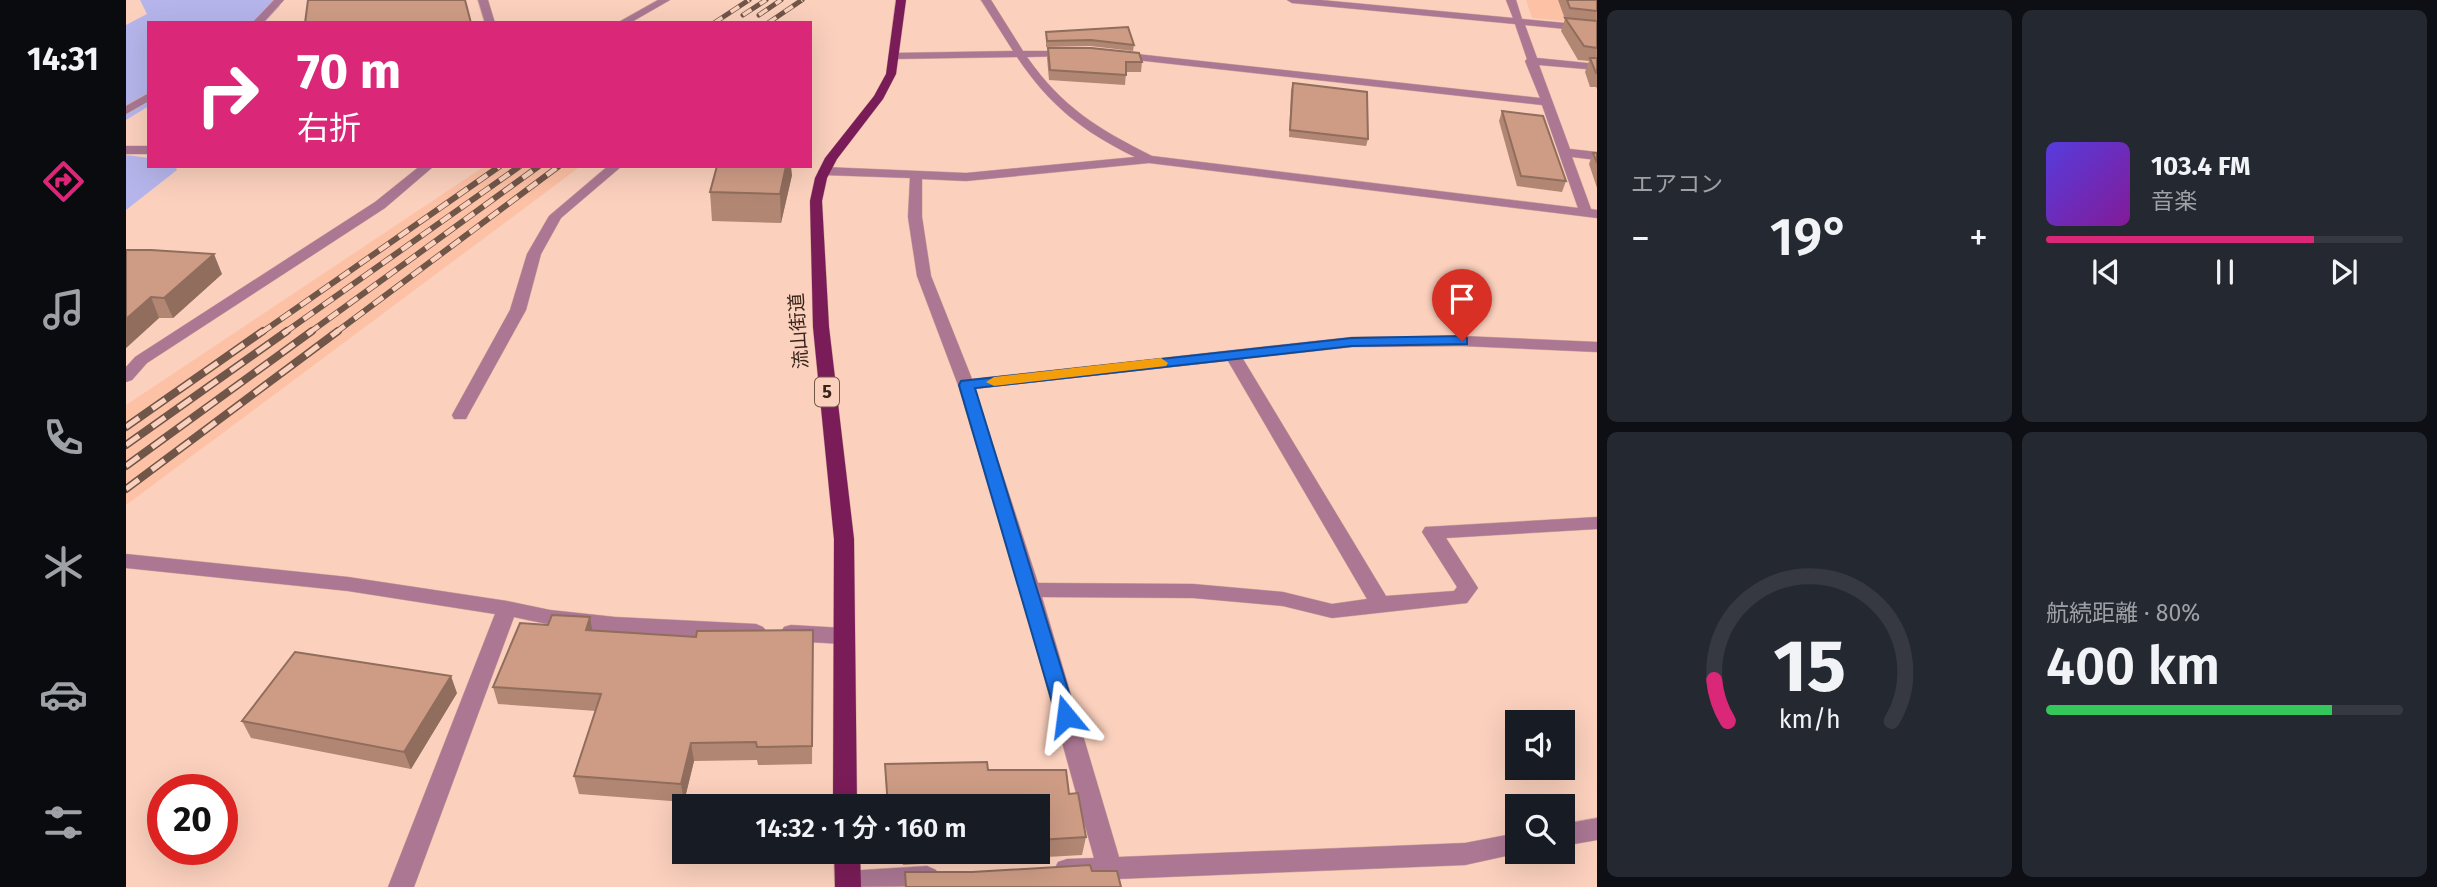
<!DOCTYPE html>
<html lang="ja">
<head>
<meta charset="utf-8">
<style>
	body { margin:0; font-family:"Fira Sans","Noto Sans JP",sans-serif; background:#242831; color:#f1f3f6; height:100vh; display:flex; flex-direction:column; font-size:26px; white-space:nowrap }
	* { box-sizing:border-box; margin:0 }
	p { font-size:23px; color:#9ea1a6 }
	.icon { flex:none; width:38px; height:38px; fill:none; stroke:currentColor; stroke-width:2; stroke-linecap:round; stroke-linejoin:round }
	.map { position:relative; flex:1; overflow:hidden }
	.drawer { display:flex; flex-direction:column; gap:10px; padding:10px; background:#0d0f14; width:840px }
	.drawer>* { flex:none }
	.top-card { position:absolute; left:21px; top:21px; width:665px; height:147px; border-radius:0px; box-shadow:0 7px 28px #0002; background:#db2777; color:#fff; overflow:hidden }
	.controls { position:absolute; left:1379px; top:710px; display:grid; gap:14px }
	.controls a { display:grid; place-items:center; width:70px; height:70px; border-radius:0px; background:#171b24; box-shadow:0 7px 28px #0002; font-size:35px }
	.speed { position:absolute; left:21px; top:774px; display:flex; gap:14px; font-size:35px; font-weight:700; text-align:center }
	.speed>* { display:grid; place-content:center; width:91px; height:91px; border-radius:50%; background:#171b24; box-shadow:0 7px 28px #0002; line-height:1 }
	.speed .limit { border:10px solid #d22; background:#fff; color:#111 }
	.pin { position:absolute; display:grid; place-items:center; width:60px; height:60px; color:#fff; margin:-72px -30px; border-radius:50% 50% 50% 0; rotate:-45deg; box-shadow:0 0 7px #0007 }
	.pin .icon { rotate:45deg }
	.me { position:absolute; width:77px; margin:-38px; rotate:344deg; stroke-linejoin:round; filter:drop-shadow(0 0 5px #0008) }
	.turn { display:flex; align-items:center; gap:24px; height:147px; padding:0 35px; font-size:32px }
	.turn .icon { width:91px; height:91px; stroke-width:2.5 }
	.turn b { display:block; font-size:49px; line-height:60px }
	.big { font-size:52px; font-weight:600; line-height:1.1 }
	.drawer .widget { flex:1; display:flex; flex-direction:column; justify-content:center; gap:10px; min-width:0; padding:0 24px; border-radius:10px; background:#242831 }
	.drawer .dial { align-items:center; gap:0 }
	.dial svg { height:182px; overflow:visible; fill:none; stroke:#363941; stroke-width:7; stroke-linecap:round; text-anchor:middle }
	.dial text { fill:#f1f3f6; stroke:none }
	.song { display:flex; align-items:center; gap:21px }
	.cover { width:84px; height:84px; border-radius:10px; background:linear-gradient(135deg,hsl(250 70% 55%),hsl(290 70% 35%)) }
	.played { height:7px; border-radius:4px; background:linear-gradient(90deg,#db2777 75%,#363941 75%) }
	.keys { display:flex; justify-content:space-around; direction:ltr }
	.heat { display:flex; justify-content:space-between; align-items:center; font-size:38px; direction:ltr }
	.charge { height:10px; border-radius:5px; background:linear-gradient(90deg,#34c759 80%,#363941 0) }
	.drawer .tiles { flex:1; display:grid; gap:10px; grid-template-columns:repeat(2,1fr) }
	.trip { position:absolute; left:546px; top:794px; width:378px; height:70px; border-radius:0px; background:#171b24; box-shadow:0 7px 28px #0002; font-weight:600; line-height:70px; text-align:center }
	main { display:flex; flex:1; min-height:0 }
	.menu { display:flex; flex-direction:column; width:126px; justify-content:space-around; align-items:center; background:#090b0e; color:#9ea1a6 }
	.menu .icon { width:49px; height:49px }
	.menu .on { color:#db2777 }
	.menu b { font-size:32px; color:#f1f3f6 }
	.map>svg:first-child { display:block }
	.built { fill:#fdc1a5 }
	.green { fill:#b6b5eb }
	.lines { fill:none; stroke-linecap:round; stroke-linejoin:round }
	.minor-casing { stroke:#d4ad9c; stroke-width:1 }
	.major-casing { stroke:#d4ad9c; stroke-width:1 }
	.minor { fill:#ab7793; fill-rule:evenodd }
	.major { fill:#7a1c58; fill-rule:evenodd }
	.rail-far2-casing { stroke:#705649; stroke-width:5 }
	.rail-far1-casing { stroke:#705649; stroke-width:6 }
	.rail-casing { stroke:#705649; stroke-width:8 }
	.rail-far2 { stroke:#fbd0bd; stroke-width:3.5; stroke-dasharray:10; stroke-linecap:butt }
	.rail-far1 { stroke:#fbd0bd; stroke-width:4.5; stroke-dasharray:12; stroke-linecap:butt }
	.rail { stroke:#fbd0bd; stroke-width:5; stroke-dasharray:16; stroke-linecap:butt }
	.wall { fill:#b18672 }
	.shaded-wall { fill:#906d5d }
	.building { fill:#ce9c85; stroke:#906d5d; stroke-width:2 }
	.route { fill:#1a73e8; stroke:#114b97; stroke-width:2 }
	.slow { fill:#f59e0b }
	.labels { text-anchor:middle; stroke-width:6; stroke-linejoin:round; paint-order:stroke }
	.shield { fill:#fbd0bd; stroke:#71574a; stroke-width:2 }
	.shield-label { font-size:18px; font-weight:bold; fill:#362319 }
	.street-label { font-size:19px; fill:#362319; stroke:#fbd0bd }
</style>
</head>
<body>
<main>
<nav class="menu">
<b>14:31</b>
<svg class="icon on" aria-label="directions" viewBox="0 0 24 24"><path d="M12 3l9 9-9 9-9-9zM9 14v-3h6M13 9l2 2-2 2"/></svg>
<svg class="icon" aria-label="music" viewBox="0 0 24 24"><path d="M9 18V5l10-2v13"/><circle cx="6" cy="18" r="3"/><circle cx="16" cy="16" r="3"/></svg>
<svg class="icon" aria-label="phone" viewBox="0 0 24 24"><path d="M5 4h4l2 5-3 2q2 4 5 5l2-3 5 2v4C11 20 4 13 5 4z"/></svg>
<svg class="icon" aria-label="climate" viewBox="0 0 24 24"><path d="M12 3v18M4 7l16 10M4 17L20 7"/></svg>
<svg class="icon" aria-label="car" viewBox="0 0 24 24"><path d="M5 17H2v-5l4-1 3-4h7l3 4 3 1v5h-3M9 17h6M6 11h13"/><circle cx="7" cy="17" r="2"/><circle cx="17" cy="17" r="2"/></svg>
<svg class="icon" aria-label="filters" viewBox="0 0 24 24"><path d="M4 7h16M4 17h16"/><circle cx="9" cy="7" r="2"/><circle cx="15" cy="17" r="2"/></svg>
</nav>
<div class="map">
<svg width="1471" height="887" viewBox="0 0 1471 887">
	<rect width="100%" height="100%" fill="#fbd0bd"/>
	<!-- built -->
	<path class="built" d="M1400 0H1471V24L1406 18Z
		M359 166H455L0 505V405Z"/>
	<!-- green -->
	<path class="green" d="M14 0H148L154 6 138 23H23V106L0 120V25L21 14Z
		M0 155 23 158V166H49L51 170 0 210Z"/>
	<g class="lines">
		<!-- minor casing -->
		<g class="minor-casing">
			<path id="minor" d="M148 0H158L137 23H126Z
				M352 0H362L369 23H359Z
				M532 0H544L504 23H491Z
				M855 0H865L897 51H947L948 53 943 56 901 57C936 107 972 129 1026 156L1452 208 1416 105 992 58 987 55 992 52 1414 98 1399 61 1401 59 1389 24 1166 3 1161 0H1195L1387 18 1380 0H1390L1396 19 1471 26V32L1399 25 1411 58 1471 64V70L1413 65 1444 149 1471 152V160L1446 157 1465 209 1471 210V218L1023 163 840 181 796 179V217L805 276 846 379 1226 337 1336 336 1471 342V352L1336 346 1226 347 1117 359 1260 596 1328 591 1331 587 1296 532 1299 527 1471 517V529L1320 538 1352 588 1341 603 1206 618 1157 606 1067 598 916 597 993 857 1339 843 1391 833V852H1398L1339 865 941 881 932 878 928 870 932 862 941 859 968 858 894 590 832 385 791 276 782 217 784 178 698 175 692 171 698 167 840 173 1009 157C956 131 924 106 891 57L767 59 762 56 767 53 887 51ZM1102 361 1241 599 1206 604 1157 592 1067 584 912 583 849 389Z
				M23 93V101L0 114V106Z
				M0 146H23V154H0Z
				M294 166H308L259 208 21 363 6 380 0 382V367L9 357 249 202Z
				M482 166H496L435 218 415 254 400 310 342 415 340 419H328L326 415 384 310 401 254 423 216Z
				M0 554 222 577 381 601 424 610 489 617 630 624 637 627 641 632 637 637 630 640C549 636 467 636 388 617L288 887H262L369 614 222 591 0 568Z
				M665 625 717 628 724 630 728 636 724 642 717 644 665 641 658 639 654 633 658 627Z
				M1471 818V840L1437 846V824Z
				M801 866 810 870 814 878 810 886 711 887 709 883 713 875 722 871Z"/>
		</g>
		<!-- major casing -->
		<g class="major-casing">
			<path id="major" d="M770 0H780L770 74 757 99 711 159 701 178 696 201 703 327 728 539 731 807H707L708 539 687 327 684 201 689 178 699 158 748 96 760 74Z
				M708 852H734L735 887H709Z"/>
		</g>
		<!-- minor -->
		<use href="#minor" class="minor"/>
		<!-- major -->
		<use href="#major" class="major"/>
		<!-- rail-far2 casing -->
		<g class="rail-far2-casing">
			<path id="rail-far2" d="M617 15 640 0
				M633 15 655 0
				M588 23 623 0
				M642 23 676 0"/>
		</g>
		<!-- rail-far1 casing -->
		<g class="rail-far1-casing">
			<path id="rail-far1" d="M135 333 374 166
				M158 333 394 166
				M183 333 413 166
				M209 333 433 166"/>
		</g>
		<!-- rail casing -->
		<g class="rail-casing">
			<path id="rail" d="M0 427 137 331
				M0 445 161 331
				M0 466 186 331
				M0 489 212 331"/>
		</g>
		<!-- rail-far2 -->
		<use href="#rail-far2" class="rail-far2"/>
		<!-- rail-far1 -->
		<use href="#rail-far1" class="rail-far1"/>
		<!-- rail -->
		<use href="#rail" class="rail"/>
	</g>
	<!-- wall -->
	<path class="wall" d="M1432 0H1471V89L1470 87H1464L1459 72 1463 61 1452 60 1435 31 1439 19Z
		M920 32 1008 45 1007 51 964 46 920 47Z
		M922 48 1016 62 1015 72H1000L999 85 923 80 921 58Z
		M1167 83 1242 139 1240 146 1163 137 1165 90Z
		M1376 111 1440 181 1436 192 1391 186 1373 121Z
		M1467 153H1471V188L1463 164Z
		M666 175 655 223 586 221 584 192Z
		M0 250 96 274 47 318H33L0 348Z
		M466 630 570 637 687 630 686 764 632 765 631 760 568 761 558 802 453 794 448 776 470 711 372 704 367 687Z
		M331 693 285 769 125 738 116 721Z
		M759 764 862 770 943 794 960 837 956 855 777 865 776 852H912V807H761Z"/>
	<!-- shaded-wall -->
	<path class="shaded-wall" d="M660 166H665L666 175 655 223 654 194Z
		M88 254 96 274 47 318 38 298Z
		M25 297 33 318 0 348V319Z
		M464 617 467 635 460 630Z
		M325 676 331 693 285 769 278 752Z
		M565 743 568 761 558 802 555 784Z"/>
	<!-- building -->
	<path class="building" d="M182 0H339L345 23H179Z
		M1441 0H1471V11L1444 8Z
		M1439 18 1471 21V48L1458 46Z
		M1002 27 1008 45 965 40 921 41 920 32Z
		M922 48H965L1013 53 1016 62H1000V75L924 70Z
		M1464 58H1471V73H1470Z
		M1167 83 1241 92 1242 139 1164 130Z
		M1376 111 1417 116 1440 181 1395 176Z
		M1467 153H1471V163Z
		M591 166H660L654 194 584 192Z
		M0 250H25L88 254 38 298 25 297 0 319Z
		M426 615 464 617 460 630 570 637 571 631 687 630 686 746 631 747 630 742 565 743 555 784 448 776 475 694 367 687 394 623 422 625Z
		M169 652 325 676 278 752 116 721Z
		M861 762 862 770H940L943 794 952 793 960 837 912 840V807H762L759 764Z
		M964 865 966 871H991L995 887H780L779 872H846Z"/>
	<!-- route -->
	<path class="route" d="M1336 336 1341 338V344L1226 346 849 388 950 716 947 722H932L833 385 835 381 1226 338Z"/>
	<!-- slow -->
	<path class="slow" d="M1035 358 1042 363 1040 366 868 386 860 382 868 377Z"/>
	<g class="labels">
		<!-- shield labels -->
		<rect class="shield" x="689" y="377.5" width="24" height="29" rx="5"/>
		<g class="shield-label">
			<text x="701" y="398">5</text>
		</g>
		<!-- street labels -->
		<g class="street-label">
			<text transform="translate(672 331) rotate(-94)" y="7">流山街道</text>
		</g>
	</g>
</svg>
<div class="controls">
<a><svg class="icon" aria-label="sound" viewBox="0 0 24 24"><path d="M4 9h4l5-4v14l-5-4H4zM17 9q2 3 0 6"/></svg></a>
<a><svg class="icon" aria-label="search" viewBox="0 0 24 24"><circle cx="10" cy="10" r="6"/><path d="M15 15l6 6"/></svg></a>
</div>
<div class="speed"><div class="limit">20</div></div>
<div class="pin" style="left:1336px;top:341px;background:#d93025"><svg class="icon" aria-label="arrive" viewBox="0 0 24 24"><path d="M6 21V4h12l-3 4 3 4H6"/></svg></div>
<svg class="me" style="left:940px;top:716px" viewBox="-20 -20 40 40"><path d="M0-17L14 15 0 8-14 15z" fill="#1a73e8" stroke="#fff" stroke-width="4"/></svg>
<div class="trip">14:32 · 1 分 · 160 m</div>
<div class="top-card">
<div class="turn"><svg class="icon" aria-label="right" viewBox="0 0 24 24"><path d="M7 20v-9h11M14 6l5 5-5 5"/></svg><div><b>70 m</b>右折</div></div>
</div>
</div>
<section class="drawer">
<div class="tiles">
<div class="widget"><p>エアコン</p>
<div class="heat"><a>−</a><b class="big">19°</b><a>+</a></div>
</div>
<div class="widget">
<div class="song"><i class="cover"></i><div><b>103.4 FM</b><p>音楽</p></div></div>
<div class="played"></div>
<div class="keys"><svg class="icon" aria-label="previous" viewBox="0 0 24 24"><path d="M18 5L8 12l10 7zM5 5v14"/></svg><svg class="icon" aria-label="pause" viewBox="0 0 24 24"><path d="M8 5v14M16 5v14"/></svg><svg class="icon" aria-label="next" viewBox="0 0 24 24"><path d="M6 5l10 7-10 7zM19 5v14"/></svg></div>
</div>
<div class="widget dial"><svg viewBox="0 0 100 80">
<path d="M14 69A42 42 0 1 1 86 69"/>
<path d="M14 69A42 42 0 0 1 8 51" stroke="#db2777"/>
<text x="50" y="56" font-size="32" font-weight="700">15</text>
<text x="50" y="72" font-size="11">km/h</text>
</svg></div>
<div class="widget"><p>航続距離 · 80%</p><b class="big">400 km</b><div class="charge"></div></div>
</div>
</section>
</main>
</body>
</html>
